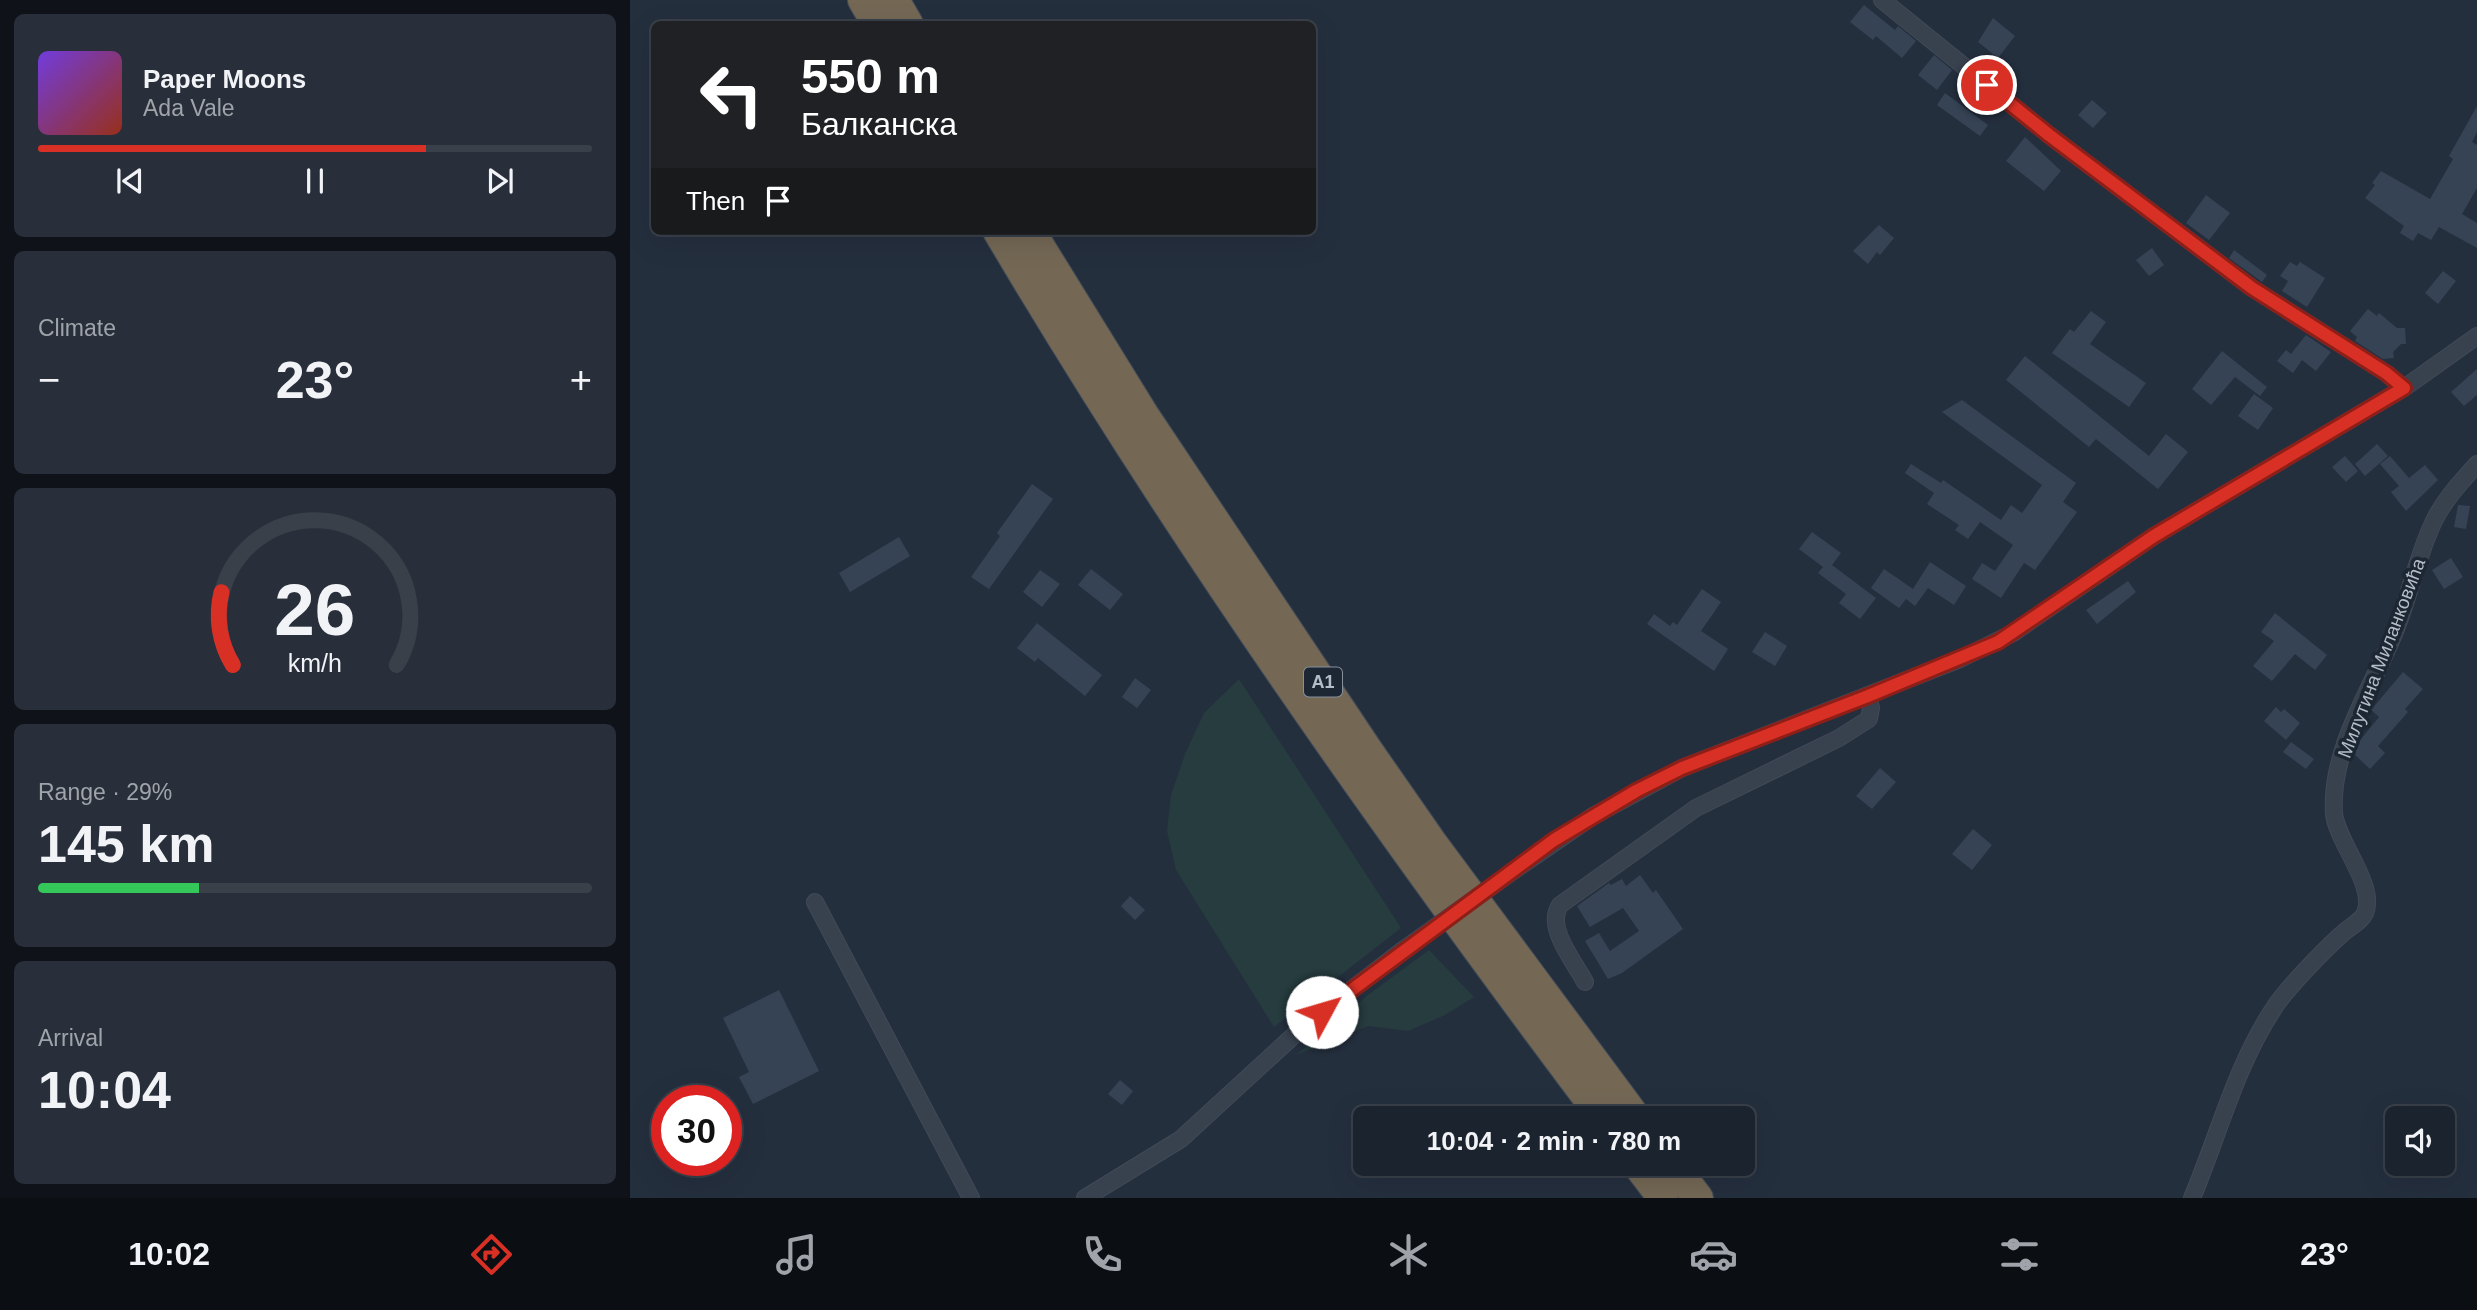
<!DOCTYPE html>
<html lang="en">
<head>
<meta charset="utf-8">
<style>
	body { margin:0; font-family:Arial,sans-serif; background:#282f3a; color:#f1f3f6; height:100vh; display:flex; flex-direction:column; font-size:26px; white-space:nowrap }
	* { box-sizing:border-box; margin:0 }
	p { font-size:23px; color:#a0a4aa }
	.icon { flex:none; width:38px; height:38px; fill:none; stroke:currentColor; stroke-width:2; stroke-linecap:round; stroke-linejoin:round }
	.map { position:relative; flex:1; overflow:hidden }
	.sheet { display:flex; flex-direction:column; gap:14px; padding:14px; background:#0f1319; width:630px }
	.sheet>* { flex:none }
	.top-card { position:absolute; left:21px; top:21px; width:665px; height:214px; border-radius:10px; box-shadow:0 7px 28px #0002,0 0 0 2px #39404a; background:#202124; color:#fff; overflow:hidden }
	.controls { position:absolute; left:1755px; top:1106px; display:grid; gap:14px }
	.controls a { display:grid; place-items:center; width:70px; height:70px; border-radius:10px; background:#1b232e; box-shadow:0 7px 28px #0002,0 0 0 2px #39404a; font-size:35px }
	.speed { position:absolute; left:21px; top:1085px; display:flex; gap:14px; font-size:35px; font-weight:700; text-align:center }
	.speed>* { display:grid; place-content:center; width:91px; height:91px; border-radius:50%; background:#1b232e; box-shadow:0 7px 28px #0002,0 0 0 2px #39404a; line-height:1 }
	.speed .limit { border:10px solid #d22; background:#fff; color:#111 }
	.pin { position:absolute; display:grid; place-items:center; width:60px; height:60px; color:#fff; margin:-30px; border:4px solid #fff; border-radius:50%; box-shadow:0 2px 7px #0007 }
	.me { position:absolute; width:77px; margin:-38px; rotate:51deg; stroke-linejoin:round; filter:drop-shadow(0 0 5px #0008) }
	.turn { display:flex; align-items:center; gap:24px; height:147px; padding:0 35px; font-size:32px }
	.turn .icon { width:91px; height:91px; stroke-width:2.5 }
	.turn b { display:block; font-size:49px; line-height:60px }
	.then { display:flex; align-items:center; height:66px; padding:0 35px; background:#0003; gap:14px; font-size:26px }
	.big { font-size:52px; font-weight:700; line-height:1.1 }
	.sheet .tile { flex:1; display:flex; flex-direction:column; justify-content:center; gap:10px; min-width:0; padding:0 24px; border-radius:10px; background:#282f3a }
	.sheet .dial { align-items:center; gap:0 }
	.dial svg { height:182px; overflow:visible; fill:none; stroke:#39404a; stroke-width:7; stroke-linecap:round; text-anchor:middle }
	.dial text { fill:#f1f3f6; stroke:none }
	.song { display:flex; align-items:center; gap:21px }
	.cover { width:84px; height:84px; border-radius:10px; background:linear-gradient(135deg,hsl(260 70% 55%),hsl(10 70% 35%)) }
	.played { height:7px; border-radius:4px; background:linear-gradient(90deg,#d93025 70%,#39404a 70%) }
	.keys { display:flex; justify-content:space-around; direction:ltr }
	.heat { display:flex; justify-content:space-between; align-items:center; font-size:38px; direction:ltr }
	.charge { height:10px; border-radius:5px; background:linear-gradient(90deg,#34c759 29%,#39404a 0) }
	.trip { position:absolute; left:723px; top:1106px; width:402px; height:70px; border-radius:10px; background:#1b232e; box-shadow:0 7px 28px #0002,0 0 0 2px #39404a; font-weight:700; line-height:70px; text-align:center }
	.tab-bar { display:flex; height:112px; justify-content:space-around; align-items:center; background:#0b0e12; color:#a0a4aa }
	.tab-bar .icon { width:49px; height:49px }
	.tab-bar .on { color:#d93025 }
	.tab-bar b { font-size:32px; color:#f1f3f6 }
	main { display:flex; flex:1; min-height:0 }
	.map>svg:first-child { display:block }
	.green { fill:#263c3f }
	.building { fill:#364354 }
	.lines { fill:none; stroke-linecap:round; stroke-linejoin:round }
	.minor-casing { stroke:#414a57; stroke-width:18 }
	.motorway-casing { stroke:#434c59; stroke-width:32 }
	.minor { stroke:#38414e; stroke-width:16 }
	.motorway { stroke:#746855; stroke-width:30 }
	.minor-bridge-casing { stroke:#414a57; stroke-width:18; stroke-linecap:butt }
	.minor-bridge { stroke:#38414e; stroke-width:16 }
	.route-casing { stroke:#8d1f18; stroke-width:18 }
	.route { stroke:#d93025; stroke-width:12 }
	.labels { text-anchor:middle; stroke-width:7; stroke-linejoin:round; paint-order:stroke }
	.shield { fill:#1d2633; stroke:#878f9c; stroke-width:2 }
	.shield-label { font-size:18px; font-weight:bold; fill:#b4bcc9 }
	.street-label { font-size:19px; fill:#b4bcc9; stroke:#1d2633 }
</style>
</head>
<body>
<main>
<section class="sheet">
<div class="tile">
<div class="song"><i class="cover"></i><div><b>Paper Moons</b><p>Ada Vale</p></div></div>
<div class="played"></div>
<div class="keys"><svg class="icon" aria-label="previous" viewBox="0 0 24 24"><path d="M18 5L8 12l10 7zM5 5v14"/></svg><svg class="icon" aria-label="pause" viewBox="0 0 24 24"><path d="M8 5v14M16 5v14"/></svg><svg class="icon" aria-label="next" viewBox="0 0 24 24"><path d="M6 5l10 7-10 7zM19 5v14"/></svg></div>
</div>
<div class="tile"><p>Climate</p>
<div class="heat"><a>−</a><b class="big">23°</b><a>+</a></div>
</div>
<div class="tile dial"><svg viewBox="0 0 100 80">
<path d="M14 69A42 42 0 1 1 86 69"/>
<path d="M14 69A42 42 0 0 1 9 37" stroke="#d93025"/>
<text x="50" y="56" font-size="32" font-weight="700">26</text>
<text x="50" y="72" font-size="11">km/h</text>
</svg></div>
<div class="tile"><p>Range · 29%</p><b class="big">145 km</b><div class="charge"></div></div>
<div class="tile"><p>Arrival</p><b class="big">10:04</b></div>
</section>
<div class="map">
<svg width="1847" height="1198" viewBox="0 0 1847 1198">
	<rect width="100%" height="100%" fill="#242f3e"/>
	<!-- green -->
	<path class="green" d="M609 679 771 928 644 1027 546 870 537 831 541 795 555 754 574 713Z
		M799 950 844 997 815 1015 778 1031 738 1026 666 1055 738 995Z"/>
	<!-- building -->
	<path class="building" d="M1234 5 1265 30 1268 26 1286 41 1272 58 1246 36 1243 40 1220 22Z
		M1363 18 1385 36 1368 58 1348 42Z
		M1304 55 1322 70 1307 90 1288 75Z
		M1315 93 1358 125 1350 136 1307 105Z
		M1462 100 1477 113 1463 128 1448 115Z
		M1847 106V132L1842 142 1847 145V188L1832 214 1847 223V248L1809 227 1801 240 1788 233 1783 241 1770 233 1774 226 1735 198 1745 185 1742 183 1751 171 1800 199 1823 159 1819 156Z
		M1395 137 1431 171 1414 191 1376 161Z
		M1576 195 1600 213 1579 240 1556 223Z
		M1249 225 1264 238 1250 255 1247 252 1238 264 1223 251Z
		M1522 248 1534 265 1519 276 1506 260Z
		M1604 250 1637 275 1632 282 1599 258Z
		M1660 262 1667 266 1670 262 1695 278 1677 307 1652 291 1658 281 1650 276Z
		M1813 271 1826 281 1808 304 1795 293Z
		M1738 309 1747 316 1749 313 1767 328H1775L1776 344H1771L1763 352 1764 358 1753 359 1725 341 1727 337 1720 331Z
		M1461 311 1476 322 1460 344 1516 383 1499 407 1422 353 1440 329 1444 332Z
		M1676 335 1701 352 1686 371 1672 360 1663 373 1647 361 1656 350 1661 354Z
		M1592 351 1637 387 1630 396 1605 377 1581 405 1562 389Z
		M1395 356 1519 456 1536 434 1558 452 1528 489 1466 439 1459 447 1376 380Z
		M1847 369V395L1834 406 1821 392Z
		M1624 394 1643 408 1628 430 1608 416Z
		M1332 400 1446 483 1433 502 1447 512 1405 570 1394 563 1371 598 1342 579 1352 563 1365 571 1383 545 1350 522 1338 539 1325 530 1329 525 1297 504 1304 493 1275 473 1281 464 1311 483 1313 480 1371 520 1381 505 1392 513 1412 485 1312 412Z
		M1747 444 1758 456 1735 476 1725 464Z
		M1715 456 1728 471 1716 482 1702 467Z
		M1760 456 1779 478 1795 465 1808 480 1776 511 1761 492 1769 486 1750 464Z
		M402 484 423 499 359 589 341 577 370 536 367 533Z
		M1828 505 1840 506 1836 529 1824 527Z
		M1182 532 1211 553 1202 565 1246 598 1230 619 1209 603 1216 594 1188 573 1193 567 1169 549Z
		M269 537 280 556 220 592 209 573Z
		M1821 558 1833 577 1814 589 1802 570Z
		M1300 562 1336 586 1324 605 1298 588 1285 606 1276 599 1269 608 1241 588 1254 569 1283 589Z
		M461 569 493 594 480 610 448 585Z
		M410 570 430 584 412 607 393 592Z
		M1498 581 1506 592 1467 624 1456 610Z
		M1072 589 1091 602 1071 631 1098 649 1084 671 1017 624 1024 614 1040 626 1043 622 1047 625Z
		M1645 613 1697 655 1685 670 1665 654 1642 681 1623 666 1644 641 1631 632Z
		M407 623 472 675 455 696 408 658 405 662 387 648Z
		M1135 632 1157 646 1145 666 1122 652Z
		M1773 672 1793 689 1775 709 1778 712 1748 746 1755 753 1740 769 1723 753 1726 745 1749 717 1741 710Z
		M505 678 521 690 507 708 492 697Z
		M1646 707 1651 712 1654 709 1670 723 1656 740 1634 721Z
		M1661 742 1684 759 1676 769 1653 752Z
		M1250 768 1266 782 1242 809 1226 796Z
		M1343 829 1362 845 1342 870 1322 854Z
		M1010 875 1023 893 1026 890 1053 929 992 973 978 979 955 941 969 933 980 951 1009 931 993 908 960 927 947 906 979 883 981 885 992 879 996 886Z
		M500 896 515 910 505 920 491 906Z
		M149 990 189 1071 123 1104 109 1077 119 1072 93 1018Z
		M490 1080 503 1091 492 1105 478 1094Z"/>
	<g class="lines">
		<!-- minor casing -->
		<g class="minor-casing">
			<path id="minor" d="M1252 0 1419 135 1622 288 1756 373 1774 388
				M886 869 963 816 1052 768 1330 659 1383 633 1524 536 1774 388 1847 336
				M185 902 341 1198
				M955 982C944 961 915 927 930 905L1066 808 1209 738 1239 719 1241 708 1238 696
				M455 1198 551 1139 674 1026 773 950
				M1562 1198C1589 1134 1605 1067 1644 1008 1656 989 1694 950 1712 934 1719 927 1731 922 1735 913 1747 886 1706 841 1704 813 1700 748 1743 687 1766 629 1780 594 1787 557 1803 523 1813 501 1831 482 1847 464"/>
		</g>
		<!-- motorway casing -->
		<g class="motorway-casing">
			<path id="motorway" d="M233 0 247 24
				M264 0 278 24
				M368 231C550 539 758 832 973 1118
				M400 231 513 414 738 751 802 843 1006 1118
				M1007 1164 1033 1198
				M1042 1164 1068 1198"/>
		</g>
		<!-- minor -->
		<use href="#minor" class="minor"/>
		<!-- motorway -->
		<use href="#motorway" class="motorway"/>
		<!-- minor-bridge casing -->
		<g class="minor-bridge-casing">
			<path id="minor-bridge" d="M773 950 886 869"/>
		</g>
		<!-- minor-bridge -->
		<use href="#minor-bridge" class="minor-bridge"/>
	</g>
	<g class="lines">
		<!-- route casing -->
		<g class="route-casing">
			<path id="route" d="M692 1012 924 840 1006 791 1052 768 1238 696 1368 642 1524 536 1774 388 1756 373 1622 288 1419 135 1357 85"/>
		</g>
		<!-- route -->
		<use href="#route" class="route"/>
	</g>
	<g class="labels">
		<!-- shield labels -->
		<rect class="shield" x="674" y="667.5" width="38" height="29" rx="5"/>
		<g class="shield-label">
			<text x="693" y="688">A1</text>
		</g>
		<!-- street labels -->
		<g class="street-label">
			<text transform="translate(1751 658) rotate(-69)" y="7">Милутина Миланковића</text>
		</g>
	</g>
</svg>
<div class="controls">
<a><svg class="icon" aria-label="sound" viewBox="0 0 24 24"><path d="M4 9h4l5-4v14l-5-4H4zM17 9q2 3 0 6"/></svg></a>
</div>
<div class="speed"><div class="limit">30</div></div>
<div class="pin" style="left:1357px;top:85px;background:#d93025"><svg class="icon" aria-label="arrive" viewBox="0 0 24 24"><path d="M6 21V4h12l-3 4 3 4H6"/></svg></div>
<svg class="me" style="left:692px;top:1012px" viewBox="-20 -20 40 40"><circle r="19" fill="#fff"/><path d="M0-13L10 11 0 6-10 11z" fill="#d93025"/></svg>
<div class="trip">10:04 · 2 min · 780 m</div>
<div class="top-card">
<div class="turn"><svg class="icon" aria-label="left" viewBox="0 0 24 24"><path d="M17 20v-9H6M10 6l-5 5 5 5"/></svg><div><b>550 m</b>Балканска</div></div>
<div class="then">Then<svg class="icon" aria-label="arrive" viewBox="0 0 24 24"><path d="M6 21V4h12l-3 4 3 4H6"/></svg></div>
</div>
</div>
</main>
<nav class="tab-bar">
<b>10:02</b>
<svg class="icon on" aria-label="directions" viewBox="0 0 24 24"><path d="M12 3l9 9-9 9-9-9zM9 14v-3h6M13 9l2 2-2 2"/></svg>
<svg class="icon" aria-label="music" viewBox="0 0 24 24"><path d="M9 18V5l10-2v13"/><circle cx="6" cy="18" r="3"/><circle cx="16" cy="16" r="3"/></svg>
<svg class="icon" aria-label="phone" viewBox="0 0 24 24"><path d="M5 4h4l2 5-3 2q2 4 5 5l2-3 5 2v4C11 20 4 13 5 4z"/></svg>
<svg class="icon" aria-label="climate" viewBox="0 0 24 24"><path d="M12 3v18M4 7l16 10M4 17L20 7"/></svg>
<svg class="icon" aria-label="car" viewBox="0 0 24 24"><path d="M5 17H2v-5l4-1 3-4h7l3 4 3 1v5h-3M9 17h6M6 11h13"/><circle cx="7" cy="17" r="2"/><circle cx="17" cy="17" r="2"/></svg>
<svg class="icon" aria-label="filters" viewBox="0 0 24 24"><path d="M4 7h16M4 17h16"/><circle cx="9" cy="7" r="2"/><circle cx="15" cy="17" r="2"/></svg>
<b>23°</b>
</nav>
</body>
</html>
